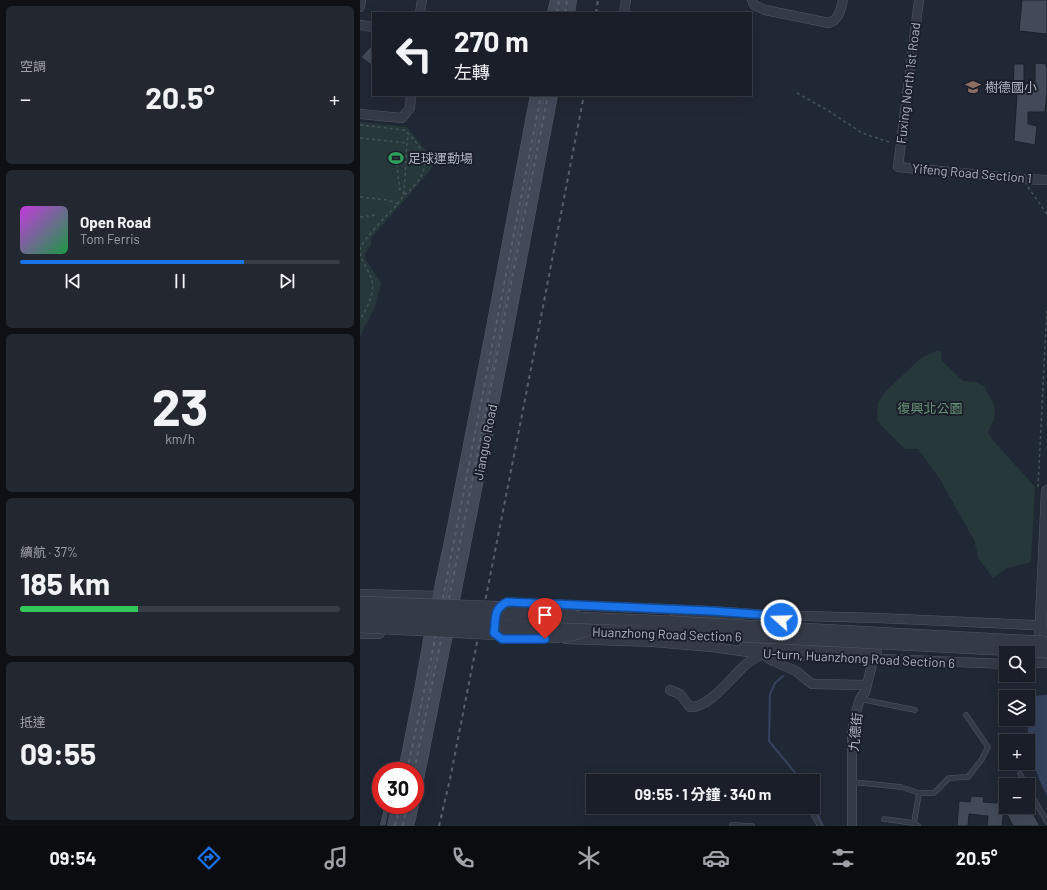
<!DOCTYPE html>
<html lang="zh-TW">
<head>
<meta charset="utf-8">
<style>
	body { margin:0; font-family:Barlow,"Noto Sans TC",sans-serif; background:#222730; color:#f1f3f6; height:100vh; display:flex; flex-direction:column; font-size:15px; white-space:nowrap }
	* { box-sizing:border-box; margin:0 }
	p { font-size:13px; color:#9fa2a8 }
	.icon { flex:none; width:22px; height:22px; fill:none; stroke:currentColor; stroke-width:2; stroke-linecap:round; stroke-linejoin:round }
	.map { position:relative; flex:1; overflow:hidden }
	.sheet { display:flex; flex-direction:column; gap:6px; padding:6px; background:#0e1016; width:360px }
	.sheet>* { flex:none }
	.hud { position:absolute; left:12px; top:12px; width:380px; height:84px; border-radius:0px; box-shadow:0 4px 16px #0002,0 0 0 1px #373c45; background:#191e28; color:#f1f3f6; overflow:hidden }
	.fabs { position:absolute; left:639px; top:646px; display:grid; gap:8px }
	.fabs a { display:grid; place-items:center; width:36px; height:36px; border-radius:0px; background:#191e28; box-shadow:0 4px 16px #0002,0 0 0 1px #373c45; font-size:20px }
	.speed { position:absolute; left:12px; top:762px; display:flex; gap:8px; font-size:20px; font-weight:700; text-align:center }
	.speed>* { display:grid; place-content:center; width:52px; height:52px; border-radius:50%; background:#191e28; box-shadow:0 4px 16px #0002,0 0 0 1px #373c45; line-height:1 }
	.speed .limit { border:6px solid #d22; background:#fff; color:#111 }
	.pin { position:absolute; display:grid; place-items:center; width:34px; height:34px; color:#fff; margin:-41px -17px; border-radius:50% 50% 50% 0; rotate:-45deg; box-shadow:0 0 4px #0007 }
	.pin .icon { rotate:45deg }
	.me { position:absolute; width:44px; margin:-22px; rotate:290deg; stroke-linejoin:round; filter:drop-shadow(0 0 3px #0008) }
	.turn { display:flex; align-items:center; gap:14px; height:84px; padding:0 16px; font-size:18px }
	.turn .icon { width:52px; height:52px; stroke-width:2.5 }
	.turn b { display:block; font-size:28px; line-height:34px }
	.big { font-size:30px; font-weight:700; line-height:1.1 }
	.sheet .widget { flex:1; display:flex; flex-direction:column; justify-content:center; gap:6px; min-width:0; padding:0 14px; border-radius:6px; background:#222730 }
	.sheet .dial { align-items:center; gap:0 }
	.dial b { font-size:52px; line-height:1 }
	.song { display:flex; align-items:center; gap:12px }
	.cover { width:48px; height:48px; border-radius:6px; background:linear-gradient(135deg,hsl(290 70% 55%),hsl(140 70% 35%)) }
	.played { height:4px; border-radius:2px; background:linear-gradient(90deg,#1a73e8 70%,#373c45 70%) }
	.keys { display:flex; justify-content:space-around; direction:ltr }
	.heat { display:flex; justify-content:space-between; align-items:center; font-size:22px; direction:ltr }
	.charge { height:6px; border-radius:3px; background:linear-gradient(90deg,#34c759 37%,#373c45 0) }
	.trip { position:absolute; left:226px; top:774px; width:234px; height:40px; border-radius:0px; background:#191e28; box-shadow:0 4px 16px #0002,0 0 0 1px #373c45; font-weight:700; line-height:40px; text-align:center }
	.dock { display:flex; height:64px; justify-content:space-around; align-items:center; background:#0a0c10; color:#9fa2a8 }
	.dock .icon { width:28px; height:28px }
	.dock .selected { color:#1a73e8 }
	.dock b { font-size:18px; color:#f1f3f6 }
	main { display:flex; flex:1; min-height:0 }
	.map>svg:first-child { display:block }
	.green { fill:#27383b }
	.water { fill:#35425c }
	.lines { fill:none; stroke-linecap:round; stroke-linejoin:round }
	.stream { stroke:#35425c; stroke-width:2 }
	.building { fill:#424a5a; stroke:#1c212d }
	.service-casing { stroke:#525764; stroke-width:5.5 }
	.minor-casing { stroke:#525764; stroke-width:10 }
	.tertiary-casing { stroke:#525764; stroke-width:12 }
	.secondary-casing { stroke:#525764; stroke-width:14 }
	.path { stroke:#445458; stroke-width:1.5; stroke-dasharray:3 3; stroke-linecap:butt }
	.service { stroke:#343a46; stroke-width:4.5 }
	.minor { stroke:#343a46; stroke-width:9 }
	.tertiary { stroke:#343a46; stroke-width:11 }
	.secondary { stroke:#424959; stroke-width:13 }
	.rail { stroke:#58606f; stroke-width:2; stroke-dasharray:4 4; stroke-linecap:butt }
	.minor-bridge-casing { stroke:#525764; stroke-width:10; stroke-linecap:butt }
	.tertiary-bridge-casing { stroke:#525764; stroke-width:12; stroke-linecap:butt }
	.minor-bridge { stroke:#343a46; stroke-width:9 }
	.tertiary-bridge { stroke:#343a46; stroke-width:11 }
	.route-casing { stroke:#114b97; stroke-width:10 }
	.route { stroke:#1a73e8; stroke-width:7 }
	.labels { text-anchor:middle; stroke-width:4; stroke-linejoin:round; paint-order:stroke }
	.street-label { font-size:13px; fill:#aeb4c3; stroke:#1a1f2b }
	.poi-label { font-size:13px; fill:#aeb4c3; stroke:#1a1f2b; text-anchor:start }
	.park-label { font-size:13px; fill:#689275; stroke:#1a1f2b }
</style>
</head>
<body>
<main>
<section class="sheet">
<div class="widget"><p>空調</p>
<div class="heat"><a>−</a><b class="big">20.5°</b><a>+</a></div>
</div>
<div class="widget">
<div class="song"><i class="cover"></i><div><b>Open Road</b><p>Tom Ferris</p></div></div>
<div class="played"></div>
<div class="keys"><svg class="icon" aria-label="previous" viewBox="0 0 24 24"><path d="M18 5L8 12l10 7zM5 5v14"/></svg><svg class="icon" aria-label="pause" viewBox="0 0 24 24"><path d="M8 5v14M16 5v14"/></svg><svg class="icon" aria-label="next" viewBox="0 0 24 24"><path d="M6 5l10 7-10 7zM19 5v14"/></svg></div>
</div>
<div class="widget dial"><b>23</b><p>km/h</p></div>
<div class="widget"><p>續航 · 37%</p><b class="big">185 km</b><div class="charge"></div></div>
<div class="widget"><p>抵達</p><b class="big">09:55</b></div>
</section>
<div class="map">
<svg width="687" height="826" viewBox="0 0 687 826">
	<rect width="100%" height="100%" fill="#212835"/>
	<!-- green -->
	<path class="green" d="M0 122 47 127 75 162 69 172 11 238V245L5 254 6 260 21 283 15 307 0 336Z
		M576 351H581L582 361 603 381 615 382 624 386 635 407 634 420 628 432 631 438 675 487 671 562 647 568 633 578 619 559 614 540 580 479 558 449H545L522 426 517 420 518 403 524 393 561 358Z"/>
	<!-- water -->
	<path class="water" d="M687 695V796C677 777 669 754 668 733 667 721 668 709 668 696Z"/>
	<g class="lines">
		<!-- stream -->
		<path class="stream" d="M423 676 415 683 410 694 409 741 442 781
			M453 804 463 826"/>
	</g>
	<!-- building -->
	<path class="building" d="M662 0H687V34L659 31Z
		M13 44V66L1 57Z
		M675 63 686 64V67H687V92L685 112H668V124L677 126 675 145 654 141 657 94H653L654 64H664V86L675 87Z
		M611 796 624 797 623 802 636 803 644 799V807H669L680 826H653L644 808 642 826H627L628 816 609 814 608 826H597L599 801 610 802Z
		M23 809 29 810 26 826H19Z"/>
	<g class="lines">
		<!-- service casing -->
		<g class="service-casing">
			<path id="service" d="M500 699 555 710
				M660 774 666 785
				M492 782 541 787 559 793H574L589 778 608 777 622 759 628 747 606 715
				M668 789 687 822
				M449 807 460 826
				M524 819 554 823 558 826
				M554 823 559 793
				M372 826V825L392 826"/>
		</g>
		<!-- minor casing -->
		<g class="minor-casing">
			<path id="minor" d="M392 0 394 5 405 10 469 23C479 20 481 9 483 0
				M559 0 538 167 663 179 687 180
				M0 7 1 0
				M60 13 62 0
				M264 13 266 0
				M0 25 13 27
				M0 114 42 118 50 108 51 95
				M184 604 352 611 407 615 518 618 674 625 681 629
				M313 619 324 617 378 619
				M206 639 293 642 352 647 402 654 646 664
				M384 646 517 652
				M402 654 413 661 436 671 452 684 507 685
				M668 660 687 663
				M310 690 320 694 330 707C349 708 370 679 384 666 389 661 396 658 402 654V652
				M492 826V732L496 712 500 699 505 692 515 653"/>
		</g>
		<!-- tertiary casing -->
		<g class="tertiary-casing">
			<path id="tertiary" d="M0 595 79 597
				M0 633H19
				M679 662 687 491"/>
		</g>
		<!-- secondary casing -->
		<g class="secondary-casing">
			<path id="secondary" d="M194 13 197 0
				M208 13 210 0
				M45 771 61 690 71 635 92 537 131 338 177 95
				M55 789 141 359 191 95
				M34 826 38 805
				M47 826 52 805"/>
		</g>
		<!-- path -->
		<path class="path" d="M437 93 469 111 502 133 532 143
			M0 125 44 130C63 147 74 164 54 186 48 193 42 195 38 204
			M0 138 47 143
			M35 152 40 190 44 194
			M668 187 687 214
			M44 194 47 141 49 134
			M0 197 28 200 38 204C30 212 2 240 0 250 0 261 10 271 12 281 15 294 6 310 0 320
			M0 217 16 215
			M678 487 687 307"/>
		<!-- service -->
		<use href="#service" class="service"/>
		<!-- minor -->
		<use href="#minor" class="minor"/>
		<!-- tertiary -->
		<use href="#tertiary" class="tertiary"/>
		<!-- secondary -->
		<use href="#secondary" class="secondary"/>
		<!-- rail -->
		<path class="rail" d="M197 13 199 0
			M205 13 207 0
			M236 13 238 0
			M47 771 72 654 181 95
			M54 771 78 655 188 95
			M35 826 40 805
			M43 826 47 805
			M79 826 90 779 161 420 224 95"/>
		<!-- minor-bridge casing -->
		<g class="minor-bridge-casing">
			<path id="minor-bridge" d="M0 601 193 608 219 616
				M0 628 193 638 209 637 226 632"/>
		</g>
		<!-- tertiary-bridge casing -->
		<g class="tertiary-bridge-casing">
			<path id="tertiary-bridge" d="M0 609 298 621 687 642
				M0 619 230 630 298 632 687 652"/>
		</g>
		<!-- minor-bridge -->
		<use href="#minor-bridge" class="minor-bridge"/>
		<!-- tertiary-bridge -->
		<use href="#tertiary-bridge" class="tertiary-bridge"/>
	</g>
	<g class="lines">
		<!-- route casing -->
		<g class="route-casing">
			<path id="route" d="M185 639H142L134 633C136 619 133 609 147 602L352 611 407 615 406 620H421"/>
		</g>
		<!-- route -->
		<use href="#route" class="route"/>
	</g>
	<!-- icons -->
	<defs>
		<g id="school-bare" transform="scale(1.2)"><path d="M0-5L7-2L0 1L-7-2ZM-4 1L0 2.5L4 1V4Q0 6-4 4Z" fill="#8d6e63" stroke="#1a1f2b" stroke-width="2.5" paint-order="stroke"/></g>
		<g id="stadium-bare" transform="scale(1.2)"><path d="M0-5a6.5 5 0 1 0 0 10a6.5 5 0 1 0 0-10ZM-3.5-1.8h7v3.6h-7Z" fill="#2e9e5b" stroke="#1a1f2b" stroke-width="2.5" paint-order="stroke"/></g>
	</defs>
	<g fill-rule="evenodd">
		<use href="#school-bare" x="613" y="87"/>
		<use href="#stadium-bare" x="36" y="158"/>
	</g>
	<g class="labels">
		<!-- street labels -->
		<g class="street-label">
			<text transform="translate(548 83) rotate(-83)" y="5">Fuxing North 1st Road</text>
			<text transform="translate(612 173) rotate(5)" y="5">Yifeng Road Section 1</text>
			<text transform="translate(125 442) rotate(-79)" y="5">Jianguo Road</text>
			<text transform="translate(307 634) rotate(2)" y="5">Huanzhong Road Section 6</text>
			<text transform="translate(499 658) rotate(3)" y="5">U-turn, Huanzhong Road Section 6</text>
			<text transform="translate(495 732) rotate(-84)" y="5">九德街</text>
		</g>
		<!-- poi labels -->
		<g class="poi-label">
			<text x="625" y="92">樹德國小</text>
			<text x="48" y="163">足球運動場</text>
		</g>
		<!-- park labels -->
		<g class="park-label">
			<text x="570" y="413">復興北公園</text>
		</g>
	</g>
</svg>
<div class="fabs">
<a><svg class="icon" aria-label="search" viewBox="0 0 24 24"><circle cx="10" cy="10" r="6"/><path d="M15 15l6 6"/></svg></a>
<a><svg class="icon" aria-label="layers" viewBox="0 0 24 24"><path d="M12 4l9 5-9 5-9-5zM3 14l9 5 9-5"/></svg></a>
<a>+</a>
<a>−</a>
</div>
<div class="speed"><div class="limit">30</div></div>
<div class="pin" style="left:185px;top:639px;background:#d93025"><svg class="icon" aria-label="arrive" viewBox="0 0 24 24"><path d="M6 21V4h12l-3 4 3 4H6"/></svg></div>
<svg class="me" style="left:421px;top:620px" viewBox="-20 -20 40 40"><circle r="17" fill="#1a73e8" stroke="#fff" stroke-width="3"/><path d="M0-11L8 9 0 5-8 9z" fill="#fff"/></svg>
<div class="trip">09:55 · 1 分鐘 · 340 m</div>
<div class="hud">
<div class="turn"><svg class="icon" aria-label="left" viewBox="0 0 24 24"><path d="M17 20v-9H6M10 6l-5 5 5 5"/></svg><div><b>270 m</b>左轉</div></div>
</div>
</div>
</main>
<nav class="dock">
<b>09:54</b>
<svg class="icon selected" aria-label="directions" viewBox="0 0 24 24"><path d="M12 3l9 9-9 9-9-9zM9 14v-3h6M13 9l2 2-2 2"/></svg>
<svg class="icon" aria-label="music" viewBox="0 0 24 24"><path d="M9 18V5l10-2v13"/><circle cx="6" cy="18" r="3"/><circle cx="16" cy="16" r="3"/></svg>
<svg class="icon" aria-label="phone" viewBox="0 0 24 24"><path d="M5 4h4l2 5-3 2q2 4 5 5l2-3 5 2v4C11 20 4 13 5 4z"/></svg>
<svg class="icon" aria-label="climate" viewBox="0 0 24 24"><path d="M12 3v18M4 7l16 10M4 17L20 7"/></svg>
<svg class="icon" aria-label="car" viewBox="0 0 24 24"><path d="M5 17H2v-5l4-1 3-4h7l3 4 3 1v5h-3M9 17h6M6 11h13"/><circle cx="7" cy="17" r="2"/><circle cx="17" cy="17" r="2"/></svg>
<svg class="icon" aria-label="filters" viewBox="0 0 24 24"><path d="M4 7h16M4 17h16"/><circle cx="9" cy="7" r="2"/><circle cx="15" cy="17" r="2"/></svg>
<b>20.5°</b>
</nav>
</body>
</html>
